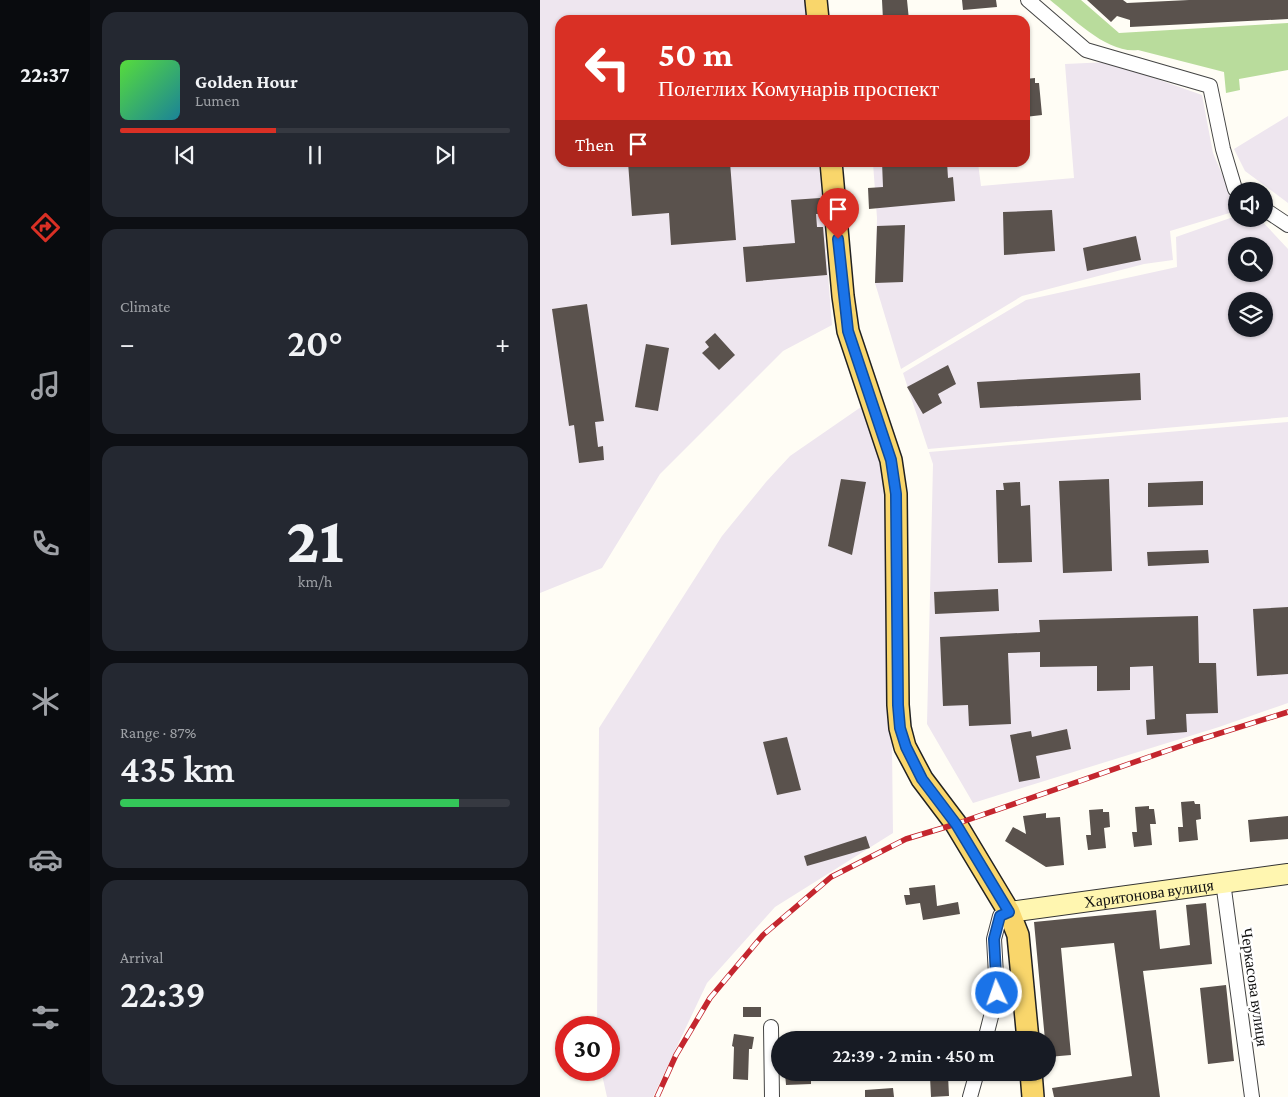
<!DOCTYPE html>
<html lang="en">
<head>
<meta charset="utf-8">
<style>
	body { margin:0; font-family:"Crimson Pro",serif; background:#242831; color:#f1f3f6; height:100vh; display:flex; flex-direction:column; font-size:19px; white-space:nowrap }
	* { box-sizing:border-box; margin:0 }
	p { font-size:16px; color:#9ea1a6 }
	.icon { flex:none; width:28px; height:28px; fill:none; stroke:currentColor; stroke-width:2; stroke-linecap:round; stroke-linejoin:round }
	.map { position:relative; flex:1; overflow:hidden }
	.side { display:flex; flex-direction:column; gap:12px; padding:12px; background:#0d0f14; width:450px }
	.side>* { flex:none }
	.top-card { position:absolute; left:15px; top:15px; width:475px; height:152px; border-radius:15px; box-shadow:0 1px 4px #0004; background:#d93025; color:#fff; overflow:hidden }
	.buttons { position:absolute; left:688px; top:182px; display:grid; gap:10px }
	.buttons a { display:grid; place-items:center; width:45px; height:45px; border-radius:50%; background:#171b24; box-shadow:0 1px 4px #0004; font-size:25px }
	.speed { position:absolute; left:15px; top:1016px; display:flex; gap:10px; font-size:25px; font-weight:700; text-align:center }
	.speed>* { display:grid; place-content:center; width:65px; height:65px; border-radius:50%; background:#171b24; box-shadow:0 1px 4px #0004; line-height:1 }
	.speed .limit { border:8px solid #d22; background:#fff; color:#111 }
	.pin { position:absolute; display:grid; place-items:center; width:42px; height:42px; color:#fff; margin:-51px -21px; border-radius:50% 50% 50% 0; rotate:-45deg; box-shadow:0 0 5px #0007 }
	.pin .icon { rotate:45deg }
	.me { position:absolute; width:55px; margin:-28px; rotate:357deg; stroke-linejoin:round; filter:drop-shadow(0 0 4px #0008) }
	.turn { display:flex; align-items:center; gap:18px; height:105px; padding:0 20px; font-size:22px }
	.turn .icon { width:65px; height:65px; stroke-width:2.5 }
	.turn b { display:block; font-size:35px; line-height:42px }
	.then { display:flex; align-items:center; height:48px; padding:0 20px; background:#0003; gap:10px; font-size:19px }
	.big { font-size:38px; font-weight:600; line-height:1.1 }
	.side .card { flex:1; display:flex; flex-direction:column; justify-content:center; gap:8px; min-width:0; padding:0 18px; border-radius:15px; background:#242831 }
	.side .dial { align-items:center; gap:0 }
	.dial b { font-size:65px; line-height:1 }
	.song { display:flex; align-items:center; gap:15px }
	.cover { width:60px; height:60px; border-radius:8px; background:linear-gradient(135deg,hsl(110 70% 55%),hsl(190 70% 35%)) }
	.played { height:5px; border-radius:2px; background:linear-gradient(90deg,#d93025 40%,#363941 40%) }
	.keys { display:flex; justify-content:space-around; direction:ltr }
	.heat { display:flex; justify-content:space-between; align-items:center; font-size:28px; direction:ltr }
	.charge { height:8px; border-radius:4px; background:linear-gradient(90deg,#34c759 87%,#363941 0) }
	.trip { position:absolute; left:231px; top:1031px; width:285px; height:50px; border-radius:25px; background:#171b24; box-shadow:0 1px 4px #0004; font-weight:600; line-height:50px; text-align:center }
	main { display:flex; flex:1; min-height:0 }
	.tab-bar { display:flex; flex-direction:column; width:90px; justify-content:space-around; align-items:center; background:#090b0e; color:#9ea1a6 }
	.tab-bar .icon { width:35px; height:35px }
	.tab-bar .selected { color:#d93025 }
	.tab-bar b { font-size:22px; color:#f1f3f6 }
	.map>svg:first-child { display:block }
	.industrial { fill:#eee6ef; fill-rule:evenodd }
	.forest { fill:#b9dc9c }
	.building { fill:#5a524d }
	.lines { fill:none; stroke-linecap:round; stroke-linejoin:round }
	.street-casing { stroke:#444; stroke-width:16 }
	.secondary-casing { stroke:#333; stroke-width:22 }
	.primary-casing { stroke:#222; stroke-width:24 }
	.street { stroke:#fff; stroke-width:14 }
	.secondary { stroke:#fff6b0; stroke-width:20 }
	.primary { stroke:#f9d66b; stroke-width:21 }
	.rail-casing { stroke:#c4262e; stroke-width:5.5 }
	.rail { stroke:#fff; stroke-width:4; stroke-dasharray:11; stroke-linecap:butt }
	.route-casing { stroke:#114b97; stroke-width:12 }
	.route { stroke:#1a73e8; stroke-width:9 }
	.labels { text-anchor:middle; stroke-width:5; stroke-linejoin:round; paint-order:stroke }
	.street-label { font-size:16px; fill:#111; stroke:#fff }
</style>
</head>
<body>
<main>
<nav class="tab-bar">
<b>22:37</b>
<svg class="icon selected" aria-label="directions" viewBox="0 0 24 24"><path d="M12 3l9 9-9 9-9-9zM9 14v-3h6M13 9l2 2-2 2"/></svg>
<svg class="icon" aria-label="music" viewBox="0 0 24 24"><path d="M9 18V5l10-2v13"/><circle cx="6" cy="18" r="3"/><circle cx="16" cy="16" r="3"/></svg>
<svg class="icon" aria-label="phone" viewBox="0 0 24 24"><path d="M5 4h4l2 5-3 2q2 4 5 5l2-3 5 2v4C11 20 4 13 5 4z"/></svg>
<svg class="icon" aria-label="climate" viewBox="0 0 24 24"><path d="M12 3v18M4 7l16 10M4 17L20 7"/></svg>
<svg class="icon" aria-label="car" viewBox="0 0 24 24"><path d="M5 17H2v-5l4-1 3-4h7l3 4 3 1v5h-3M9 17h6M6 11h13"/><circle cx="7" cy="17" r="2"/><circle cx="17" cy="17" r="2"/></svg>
<svg class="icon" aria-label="filters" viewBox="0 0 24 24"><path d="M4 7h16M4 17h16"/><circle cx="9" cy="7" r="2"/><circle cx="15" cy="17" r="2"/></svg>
</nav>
<section class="side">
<div class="card">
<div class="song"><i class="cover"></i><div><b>Golden Hour</b><p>Lumen</p></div></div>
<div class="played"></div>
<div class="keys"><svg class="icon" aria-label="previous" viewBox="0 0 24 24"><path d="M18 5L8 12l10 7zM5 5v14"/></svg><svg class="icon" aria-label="pause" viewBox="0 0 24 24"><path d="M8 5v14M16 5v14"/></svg><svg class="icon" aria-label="next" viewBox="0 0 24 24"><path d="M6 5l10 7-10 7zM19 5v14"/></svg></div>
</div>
<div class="card"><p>Climate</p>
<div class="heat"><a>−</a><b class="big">20°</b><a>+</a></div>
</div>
<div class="card dial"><b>21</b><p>km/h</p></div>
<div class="card"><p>Range · 87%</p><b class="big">435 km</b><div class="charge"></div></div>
<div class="card"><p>Arrival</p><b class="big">22:39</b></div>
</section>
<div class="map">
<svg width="748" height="1097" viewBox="0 0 748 1097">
	<rect width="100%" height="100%" fill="#fffdf5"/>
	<!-- industrial -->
	<path class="industrial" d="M0 0H266L268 20H20V162L279 163 292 325 243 351 120 474 62 568 0 593Z
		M569 62 662 95 673 153 696 207V211L630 231 633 260 604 264 482 296 361 369 335 283 337 218 333 163H438L441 186 534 178 525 64Z
		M748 116V203L705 171 694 149Z
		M696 216V219H720L748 249V417L388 449 363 373 486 300 637 267 636 237ZM696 246H724V274H696ZM696 301H724V329H696Z
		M321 407 349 488 353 833 235 907 167 983 113 1097H67L61 1070H69V1028H57L59 728 182 536 226 482 250 456Z
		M748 422V703L679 727 433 803 387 724 393 464 389 452Z"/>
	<!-- forest -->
	<path class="forest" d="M510 0H541L579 33 748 23V70L699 79 700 90 686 93 684 72 598 50C567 54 533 18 510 0Z"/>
	<!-- building -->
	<path class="building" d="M342 0H367L369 20H343Z
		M422 0H456L457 7 423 10Z
		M547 0H583L587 3 649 0H748V19L590 27V20L577 16 571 22Z
		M495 78V83H499L502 115 485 117V79Z
		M88 162H190L196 240 131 245 129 213 92 216Z
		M342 162H407L408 178 413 177 415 201 329 209 328 188 343 187Z
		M280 198 282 214H276L277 227H283L287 275 206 282 203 247 255 243 251 200Z
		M512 210 515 251 464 255 463 212Z
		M365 225 363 282 335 283 337 226Z
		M596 236 601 260 547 271 543 248Z
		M47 304 64 421 55 422 58 447 63 446 64 460 39 463 34 425 29 426 12 309Z
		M175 333 195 355 179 370 162 353 169 347 165 342Z
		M106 344 129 348 118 411 95 407Z
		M408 365 416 384 398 394 402 403 383 414 367 387Z
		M600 373 601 400 440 408 437 382Z
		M301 479 326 482 312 555 288 546Z
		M569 479 572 571 523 573 519 481Z
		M663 481V505L608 507V483Z
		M480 482 481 506 490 505 492 562 458 563 456 490H464L463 483Z
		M668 550 669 563 608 566 607 552Z
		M458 589 459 611 395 614 394 592Z
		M748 607V674L717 676 713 609Z
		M658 616 659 663H676L678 713 646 714 647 732 607 735 606 720 615 719 613 666 590 667V690L557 691V666L500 667V652L468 653 471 724 429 726 428 705 403 706 400 637 500 632 499 620Z
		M527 729 531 749 496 756 500 778 479 782 470 735 491 731 492 737Z
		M247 737 261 790 237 795 223 742Z
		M654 801 655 804H660L661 819 656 820 658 840 639 842 638 827H643L641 802Z
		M609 806V809H614L616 824H610L612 845 594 847 592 832H597L595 807Z
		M563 809V812H569L570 827 564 828 566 848 548 850 546 835H551L549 810Z
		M506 813V818L520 817 524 865 506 867 465 841 473 827 486 834 483 816Z
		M748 816V839L710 842 708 820Z
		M326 836 330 848 267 866 264 856Z
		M395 885 397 906 418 902 420 914 383 920 380 903 366 905 364 895H370L369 888Z
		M666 903 672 964 603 971 620 1097H514L512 1088 592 1076 574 943 521 948 531 1055 508 1057V1040H505L494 922 616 910 620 949 650 945 646 905Z
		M686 985 694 1061 668 1064 660 988Z
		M203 1007H221V1017H203Z
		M194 1034 214 1037 212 1049H209L208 1080 193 1079 194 1047 192 1046Z
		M245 1072H271V1084L246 1085Z
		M408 1075 409 1096 391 1097 390 1077Z
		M353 1088 354 1097H325V1090Z"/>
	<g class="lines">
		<!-- street casing -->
		<g class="street-casing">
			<path id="street" d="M488 0 546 50 670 86 683 149 695 189 698 191
				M724 209 748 225
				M683 882 712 1097
				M231 1027 232 1097
				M445 1040 457 993 454 939 460 916 469 912
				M430 1097 437 1072"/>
		</g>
		<!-- secondary casing -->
		<g class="secondary-casing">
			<g id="secondary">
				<path id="s1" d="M469 912 748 874"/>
			</g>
		</g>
		<!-- primary casing -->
		<g class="primary-casing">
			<path id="primary" d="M276 0 278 20
				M291 162 303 296 308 331 351 460 356 494 358 705 360 728 365 747 382 779 416 824 469 912 478 935 488 1040
				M491 1072 493 1097"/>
		</g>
		<!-- street -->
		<use href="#street" class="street"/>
		<!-- secondary -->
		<use href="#secondary" class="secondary"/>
		<!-- primary -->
		<use href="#primary" class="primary"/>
		<!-- rail casing -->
		<g class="rail-casing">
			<path id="rail" d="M117 1097 136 1055 170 998 223 935 291 877 366 839 416 824 655 741 748 712"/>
		</g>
		<!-- rail -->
		<use href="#rail" class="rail"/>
	</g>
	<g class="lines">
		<!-- route casing -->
		<g class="route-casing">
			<path id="route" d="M298 239 308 331 351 460 356 494 358 705 360 728 366 747 382 779 416 824 469 912 460 916 454 939 457 993"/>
		</g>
		<!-- route -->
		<use href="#route" class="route"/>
	</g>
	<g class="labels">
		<!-- street labels -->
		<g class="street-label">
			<text dy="6" stroke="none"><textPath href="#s1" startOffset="141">Харитонова вулиця</textPath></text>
			<text transform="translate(715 987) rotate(82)" y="6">Черкасова вулиця</text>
		</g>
	</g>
</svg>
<div class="buttons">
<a><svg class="icon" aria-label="sound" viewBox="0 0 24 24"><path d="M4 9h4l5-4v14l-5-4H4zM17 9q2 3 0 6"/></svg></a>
<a><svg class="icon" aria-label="search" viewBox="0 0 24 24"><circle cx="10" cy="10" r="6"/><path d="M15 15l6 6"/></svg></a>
<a><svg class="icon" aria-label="layers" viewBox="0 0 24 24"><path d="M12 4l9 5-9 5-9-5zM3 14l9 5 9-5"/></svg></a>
</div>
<div class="speed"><div class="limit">30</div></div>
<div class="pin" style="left:298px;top:239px;background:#d93025"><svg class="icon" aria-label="arrive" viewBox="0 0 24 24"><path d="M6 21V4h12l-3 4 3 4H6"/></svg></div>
<svg class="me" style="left:457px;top:993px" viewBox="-20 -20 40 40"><circle r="17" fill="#1a73e8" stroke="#fff" stroke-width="3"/><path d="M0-11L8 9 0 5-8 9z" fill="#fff"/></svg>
<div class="trip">22:39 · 2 min · 450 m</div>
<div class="top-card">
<div class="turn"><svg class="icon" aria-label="left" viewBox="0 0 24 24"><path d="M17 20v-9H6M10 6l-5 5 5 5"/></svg><div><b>50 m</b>Полеглих Комунарів проспект</div></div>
<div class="then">Then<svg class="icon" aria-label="arrive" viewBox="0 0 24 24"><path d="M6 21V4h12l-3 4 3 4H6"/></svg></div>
</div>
</div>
</main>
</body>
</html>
